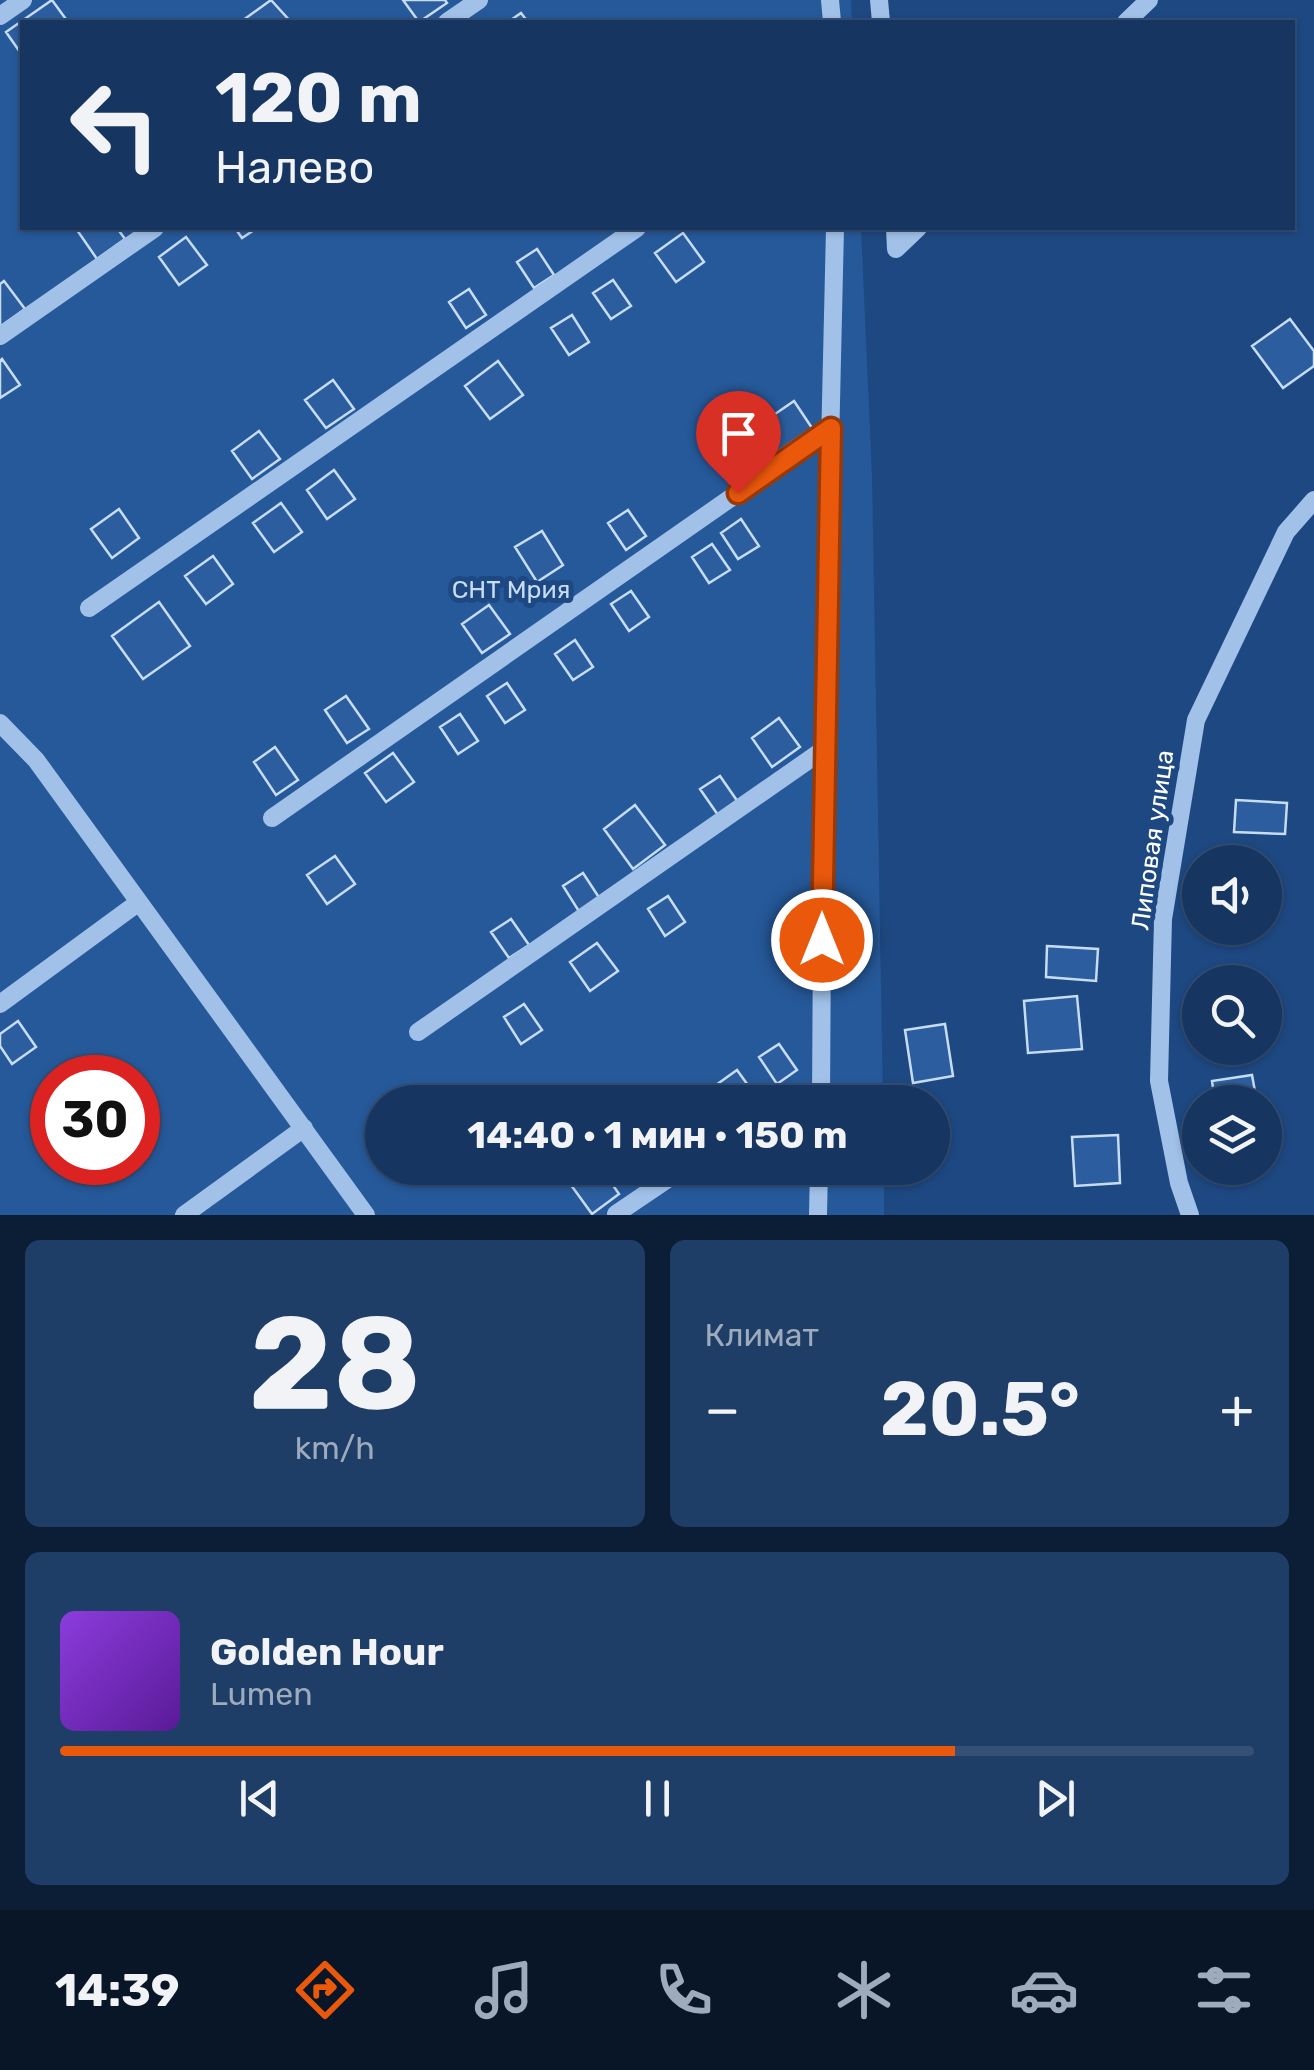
<!DOCTYPE html>
<html lang="ru">
<head>
<meta charset="utf-8">
<style>
	body { margin:0; font-family:Rubik,sans-serif; background:#1f3e67; color:#f1f3f6; height:100vh; display:flex; flex-direction:column; font-size:38px; white-space:nowrap }
	* { box-sizing:border-box; margin:0 }
	p { font-size:32px; color:#9eabbd }
	.icon { flex:none; width:55px; height:55px; fill:none; stroke:currentColor; stroke-width:2; stroke-linecap:round; stroke-linejoin:round }
	.map { position:relative; height:1215px; overflow:hidden }
	.details { display:flex; flex-direction:column; gap:25px; padding:25px; background:#0c1e35; flex:1 }
	.details>* { flex:none }
	.guide { position:absolute; left:20px; top:20px; width:1275px; height:210px; border-radius:0px; box-shadow:0 2px 8px #0004,0 0 0 2px #355076; background:#163661; color:#f1f3f6; overflow:hidden }
	.fabs { position:absolute; left:1182px; top:845px; display:grid; gap:20px }
	.fabs a { display:grid; place-items:center; width:100px; height:100px; border-radius:50%; background:#163661; box-shadow:0 2px 8px #0004,0 0 0 2px #355076; font-size:50px }
	.speed { position:absolute; left:30px; top:1055px; display:flex; gap:20px; font-size:50px; font-weight:700; text-align:center }
	.speed>* { display:grid; place-content:center; width:130px; height:130px; border-radius:50%; background:#163661; box-shadow:0 2px 8px #0004,0 0 0 2px #355076; line-height:1 }
	.speed .limit { border:15px solid #d22; background:#fff; color:#111 }
	.pin { position:absolute; display:grid; place-items:center; width:85px; height:85px; color:#fff; margin:-102px -42px; border-radius:50% 50% 50% 0; rotate:-45deg; box-shadow:0 0 10px #0007 }
	.pin .icon { rotate:45deg }
	.me { position:absolute; width:110px; margin:-55px; rotate:0deg; stroke-linejoin:round; filter:drop-shadow(0 0 8px #0008) }
	.turn { display:flex; align-items:center; gap:35px; height:210px; padding:0 30px; font-size:45px }
	.turn .icon { width:130px; height:130px; stroke-width:2.5 }
	.turn b { display:block; font-size:70px; line-height:85px }
	.big { font-size:75px; font-weight:700; line-height:1.1 }
	.details .card { flex:1; display:flex; flex-direction:column; justify-content:center; gap:15px; min-width:0; padding:0 35px; border-radius:15px; background:#1f3e67 }
	.details .dial { align-items:center; gap:0 }
	.dial b { font-size:130px; line-height:1 }
	.song { display:flex; align-items:center; gap:30px }
	.cover { width:120px; height:120px; border-radius:15px; background:linear-gradient(135deg,hsl(270 70% 55%),hsl(270 70% 35%)) }
	.played { height:10px; border-radius:5px; background:linear-gradient(90deg,#ea580c 75%,#355076 75%) }
	.keys { display:flex; justify-content:space-around; direction:ltr }
	.heat { display:flex; justify-content:space-between; align-items:center; font-size:55px; direction:ltr }
	.details .tiles { flex:1; display:grid; gap:25px; grid-template-columns:1fr 1fr }
	.card:last-child { grid-column:span 2 }
	.trip { position:absolute; left:365px; top:1085px; width:585px; height:100px; border-radius:50px; background:#163661; box-shadow:0 2px 8px #0004,0 0 0 2px #355076; font-weight:700; line-height:100px; text-align:center }
	.menu { display:flex; height:160px; justify-content:space-around; align-items:center; background:#091627; color:#9eabbd }
	.menu .icon { width:70px; height:70px }
	.menu .selected { color:#ea580c }
	.menu b { font-size:45px; color:#f1f3f6 }
	.map>svg:first-child { display:block }
	.green { fill:#26599a; fill-rule:evenodd }
	.building { fill:#2c5e9f; stroke:#c6dcf7; stroke-width:2.5 }
	.lines { fill:none; stroke-linecap:round; stroke-linejoin:round }
	.minor { stroke:#a1c1e9; stroke-width:18 }
	.route-casing { stroke:#983908; stroke-width:25 }
	.route { stroke:#ea580c; stroke-width:18 }
	.labels { text-anchor:middle; stroke-width:10; stroke-linejoin:round; paint-order:stroke }
	.park-label { font-size:25px; fill:#c6dcf7; stroke:#1d4881 }
	.street-label { font-size:25px; fill:#fff; stroke:#1d4881 }
</style>
</head>
<body>
<div class="map">
<svg width="1314" height="1215" viewBox="0 0 1314 1215">
	<rect width="100%" height="100%" fill="#1d4881"/>
	<!-- green -->
	<path class="green" d="M0 0H851L852 22H22V228H861L872 476 883 1102H382V1168H884V1215H0ZM52 1078H138V1162H52Z"/>
	<!-- building -->
	<path class="building" d="M52 0 68 22H22V55L6 32Z
		M271 0 291 22H249L246 18Z
		M403 0H445L447 3 419 22Z
		M521 13 528 22H508Z
		M81 228H117L125 239 97 259 77 230Z
		M235 228H257L242 238Z
		M683 233 704 262 676 282 655 253Z
		M186 237 207 265 179 285 159 257Z
		M537 249 554 275 534 288 517 262Z
		M613 280 631 306 611 319 593 293Z
		M4 281 25 309 0 327V284Z
		M469 289 486 315 466 328 449 302Z
		M572 315 589 342 569 355 551 328Z
		M1290 319 1314 351V366L1283 388 1252 346Z
		M2 359 20 385 0 398V361Z
		M498 361 523 395 490 419 465 386Z
		M333 380 354 409 326 428 305 400Z
		M794 401 812 428 777 452 759 425Z
		M259 431 280 459 252 479 232 451Z
		M746 445 759 464 730 483 717 464Z
		M334 470 355 499 327 519 307 490Z
		M281 503 302 532 274 552 253 523Z
		M119 509 139 538 112 558 91 529Z
		M628 510 646 536 626 550 608 523Z
		M741 519 759 546 738 559 721 533Z
		M542 531 563 565 537 582 515 547Z
		M712 544 730 570 709 583 692 557Z
		M213 556 233 584 206 604 185 576Z
		M631 591 649 617 629 631 611 604Z
		M159 602 190 646 143 679 112 636Z
		M489 605 510 634 482 653 462 624Z
		M575 640 593 667 573 680 555 654Z
		M507 683 525 710 505 723 487 696Z
		M346 696 369 729 347 743 325 710Z
		M460 714 478 741 458 754 440 727Z
		M779 718 800 747 772 767 752 738Z
		M275 747 298 780 276 795 254 762Z
		M393 753 414 782 386 802 365 773Z
		M720 776 738 802 718 815 700 789Z
		M1236 800 1287 803 1285 834 1234 832Z
		M635 805 665 845 633 869 604 829Z
		M335 856 355 884 327 904 307 875Z
		M583 873 600 899 580 913 563 886Z
		M668 896 685 922 665 936 648 909Z
		M817 905 819 937 795 939 792 907Z
		M511 919 529 945 509 958 491 932Z
		M597 943 618 971 590 991 570 962Z
		M1047 946 1098 949 1096 981 1046 977Z
		M1077 996 1082 1049 1028 1053 1024 1001Z
		M524 1004 542 1030 521 1044 504 1017Z
		M18 1021 36 1047 12 1064 0 1046V1034Z
		M945 1024 953 1076 913 1083 905 1030Z
		M779 1044 797 1070 777 1084 759 1057Z
		M117 1065 127 1078H99Z
		M737 1070 758 1099 719 1102 709 1090Z
		M1252 1075 1257 1102H1215L1212 1081Z
		M1118 1135 1120 1183 1075 1186 1072 1137Z
		M595 1168H601L619 1194 592 1214 571 1185Z
		M766 1168H792L775 1180Z"/>
	<g class="lines">
		<!-- minor -->
		<path class="minor" d="M830 0 832 22
			M879 0 881 22
			M0 16 23 0
			M447 22 479 0
			M1126 22 1149 0
			M895 228 896 249 918 228
			M0 336 155 228
			M89 608 637 228
			M0 723 36 760 366 1215
			M272 818 831 428
			M0 1004 139 902
			M418 1032 823 750
			M779 1102 792 1093 821 1092
			M821 1102 823 750 835 228
			M616 1214 684 1168
			M184 1215 304 1128
			M818 1215 819 1168
			M1190 1215 1179 1183 1159 1081 1163 919 1196 720 1286 532 1314 500"/>
	</g>
	<g class="lines">
		<!-- route casing -->
		<g class="route-casing">
			<path id="route" d="M738 493 831 428 822 940"/>
		</g>
		<!-- route -->
		<use href="#route" class="route"/>
	</g>
	<g class="labels">
		<!-- park labels -->
		<g class="park-label">
			<text x="511" y="598">СНТ Мрия</text>
		</g>
		<!-- street labels -->
		<g class="street-label">
			<text transform="translate(1152 840) rotate(-82)" y="9">Липовая улица</text>
		</g>
	</g>
</svg>
<div class="fabs">
<a><svg class="icon" aria-label="sound" viewBox="0 0 24 24"><path d="M4 9h4l5-4v14l-5-4H4zM17 9q2 3 0 6"/></svg></a>
<a><svg class="icon" aria-label="search" viewBox="0 0 24 24"><circle cx="10" cy="10" r="6"/><path d="M15 15l6 6"/></svg></a>
<a><svg class="icon" aria-label="layers" viewBox="0 0 24 24"><path d="M12 4l9 5-9 5-9-5zM3 14l9 5 9-5"/></svg></a>
</div>
<div class="speed"><div class="limit">30</div></div>
<div class="pin" style="left:738px;top:493px;background:#d93025"><svg class="icon" aria-label="arrive" viewBox="0 0 24 24"><path d="M6 21V4h12l-3 4 3 4H6"/></svg></div>
<svg class="me" style="left:822px;top:940px" viewBox="-20 -20 40 40"><circle r="17" fill="#ea580c" stroke="#fff" stroke-width="3"/><path d="M0-11L8 9 0 5-8 9z" fill="#fff"/></svg>
<div class="trip">14:40 · 1 мин · 150 m</div>
<div class="guide">
<div class="turn"><svg class="icon" aria-label="left" viewBox="0 0 24 24"><path d="M17 20v-9H6M10 6l-5 5 5 5"/></svg><div><b>120 m</b>Налево</div></div>
</div>
</div>
<section class="details">
<div class="tiles">
<div class="card dial"><b>28</b><p>km/h</p></div>
<div class="card"><p>Климат</p>
<div class="heat"><a>−</a><b class="big">20.5°</b><a>+</a></div>
</div>
<div class="card">
<div class="song"><i class="cover"></i><div><b>Golden Hour</b><p>Lumen</p></div></div>
<div class="played"></div>
<div class="keys"><svg class="icon" aria-label="previous" viewBox="0 0 24 24"><path d="M18 5L8 12l10 7zM5 5v14"/></svg><svg class="icon" aria-label="pause" viewBox="0 0 24 24"><path d="M8 5v14M16 5v14"/></svg><svg class="icon" aria-label="next" viewBox="0 0 24 24"><path d="M6 5l10 7-10 7zM19 5v14"/></svg></div>
</div>
</div>
</section>
<nav class="menu">
<b>14:39</b>
<svg class="icon selected" aria-label="directions" viewBox="0 0 24 24"><path d="M12 3l9 9-9 9-9-9zM9 14v-3h6M13 9l2 2-2 2"/></svg>
<svg class="icon" aria-label="music" viewBox="0 0 24 24"><path d="M9 18V5l10-2v13"/><circle cx="6" cy="18" r="3"/><circle cx="16" cy="16" r="3"/></svg>
<svg class="icon" aria-label="phone" viewBox="0 0 24 24"><path d="M5 4h4l2 5-3 2q2 4 5 5l2-3 5 2v4C11 20 4 13 5 4z"/></svg>
<svg class="icon" aria-label="climate" viewBox="0 0 24 24"><path d="M12 3v18M4 7l16 10M4 17L20 7"/></svg>
<svg class="icon" aria-label="car" viewBox="0 0 24 24"><path d="M5 17H2v-5l4-1 3-4h7l3 4 3 1v5h-3M9 17h6M6 11h13"/><circle cx="7" cy="17" r="2"/><circle cx="17" cy="17" r="2"/></svg>
<svg class="icon" aria-label="filters" viewBox="0 0 24 24"><path d="M4 7h16M4 17h16"/><circle cx="9" cy="7" r="2"/><circle cx="15" cy="17" r="2"/></svg>
</nav>
</body>
</html>
